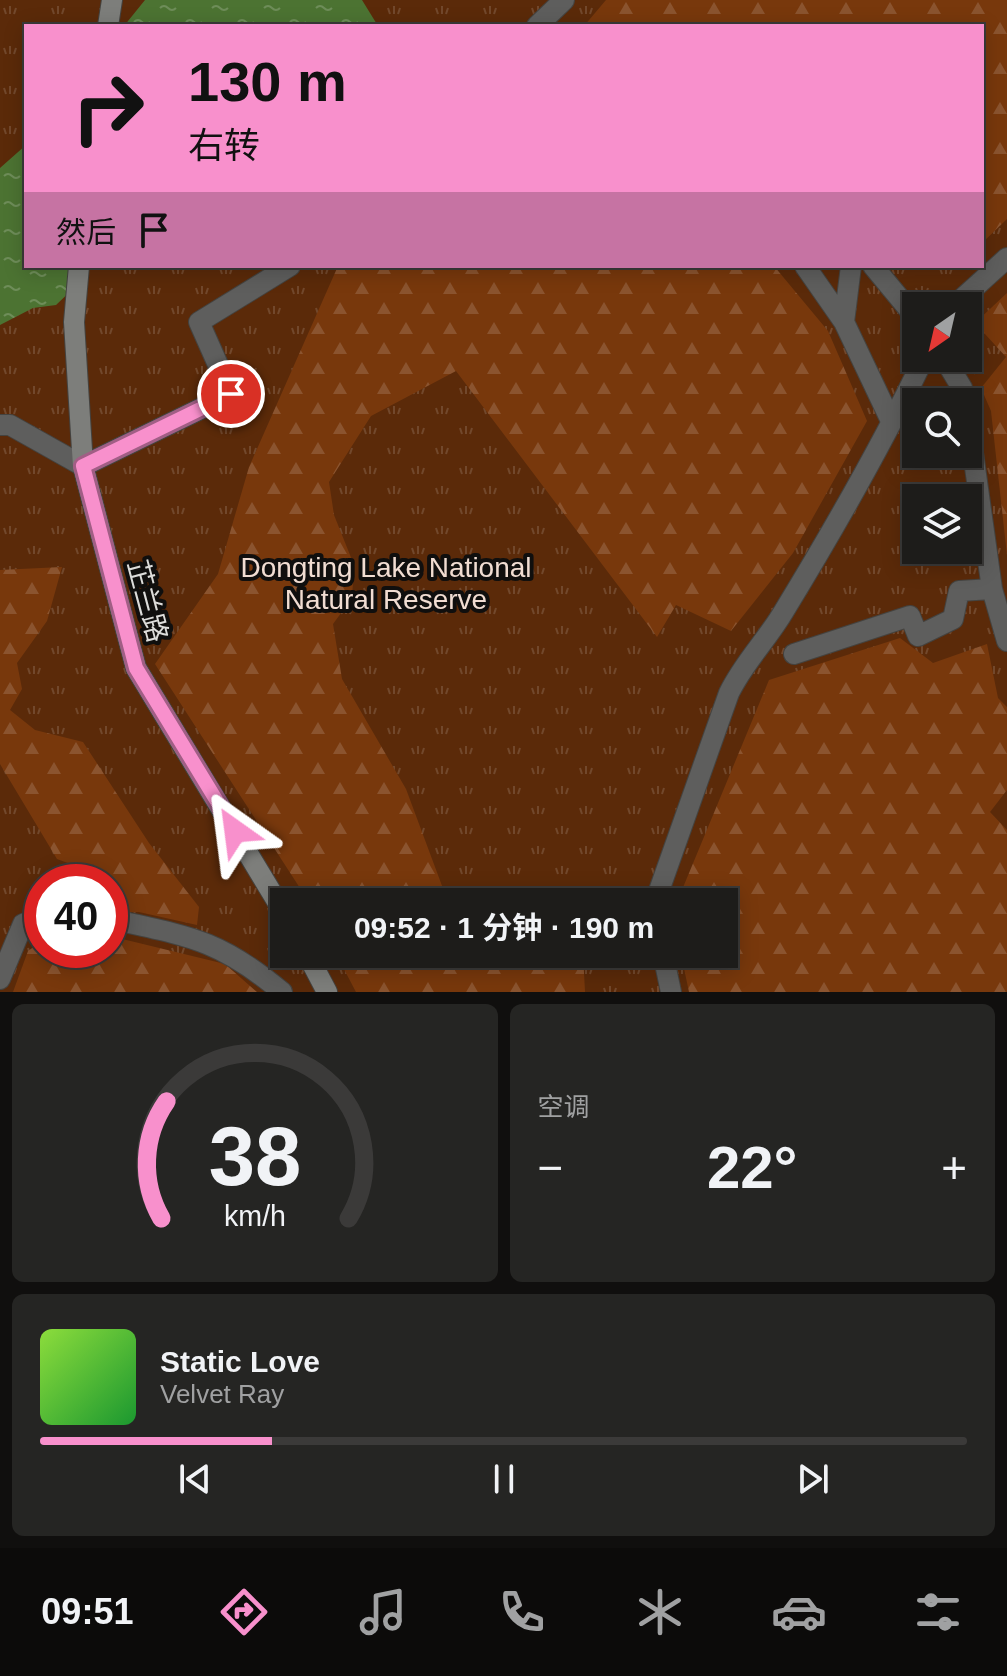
<!DOCTYPE html>
<html lang="zh">
<head>
<meta charset="utf-8">
<style>
	body { margin:0; font-family:Arial,"Noto Sans SC",sans-serif; background:#252523; color:#f1f3f6; height:100vh; display:flex; flex-direction:column; font-size:30px; white-space:nowrap }
	* { box-sizing:border-box; margin:0 }
	p { font-size:26px; color:#a0a1a2 }
	.icon { flex:none; width:44px; height:44px; fill:none; stroke:currentColor; stroke-width:2; stroke-linecap:round; stroke-linejoin:round }
	.map { position:relative; height:992px; overflow:hidden }
	.side { display:flex; flex-direction:column; gap:12px; padding:12px; background:#100f0e; flex:1 }
	.side>* { flex:none }
	.hud { position:absolute; left:24px; top:24px; width:960px; height:244px; border-radius:0px; box-shadow:0 4px 20px #0003,0 0 0 2px #3b3a39; background:#f890cc; color:#111; overflow:hidden }
	.needle { width:52px; rotate:214deg }
	.controls { position:absolute; left:902px; top:292px; display:grid; gap:16px }
	.controls a { display:grid; place-items:center; width:80px; height:80px; border-radius:0px; background:#1d1c1a; box-shadow:0 4px 20px #0003,0 0 0 2px #3b3a39; font-size:40px }
	.speed { position:absolute; left:24px; top:864px; display:flex; gap:16px; font-size:40px; font-weight:700; text-align:center }
	.speed>* { display:grid; place-content:center; width:104px; height:104px; border-radius:50%; background:#1d1c1a; box-shadow:0 4px 20px #0003,0 0 0 2px #3b3a39; line-height:1 }
	.speed .limit { border:12px solid #d22; background:#fff; color:#111 }
	.pin { position:absolute; display:grid; place-items:center; width:68px; height:68px; color:#fff; margin:-34px; border:4px solid #fff; border-radius:50%; box-shadow:0 2px 8px #0007 }
	.me { position:absolute; width:88px; margin:-44px; rotate:329deg; stroke-linejoin:round; filter:drop-shadow(0 0 6px #0008) }
	.turn { display:flex; align-items:center; gap:28px; height:168px; padding:0 32px; font-size:36px }
	.turn .icon { width:104px; height:104px; stroke-width:2.5 }
	.turn b { display:block; font-size:56px; line-height:68px }
	.then { display:flex; align-items:center; height:76px; padding:0 32px; background:#0003; gap:16px; font-size:30px }
	.big { font-size:60px; font-weight:700; line-height:1.1 }
	.side .widget { flex:1; display:flex; flex-direction:column; justify-content:center; gap:12px; min-width:0; padding:0 28px; border-radius:12px; background:#252523 }
	.side .dial { align-items:center; gap:0 }
	.dial svg { height:208px; overflow:visible; fill:none; stroke:#3b3a39; stroke-width:7; stroke-linecap:round; text-anchor:middle }
	.dial text { fill:#f1f3f6; stroke:none }
	.song { display:flex; align-items:center; gap:24px }
	.cover { width:96px; height:96px; border-radius:12px; background:linear-gradient(135deg,hsl(90 70% 55%),hsl(130 70% 35%)) }
	.played { height:8px; border-radius:4px; background:linear-gradient(90deg,#f890cc 25%,#3b3a39 25%) }
	.keys { display:flex; justify-content:space-around; direction:ltr }
	.heat { display:flex; justify-content:space-between; align-items:center; font-size:44px; direction:ltr }
	.side .tiles { flex:1; display:grid; gap:12px; grid-template-columns:1fr 1fr }
	.widget:last-child { grid-column:span 2 }
	.trip { position:absolute; left:270px; top:888px; width:468px; height:80px; border-radius:0px; background:#1d1c1a; box-shadow:0 4px 20px #0003,0 0 0 2px #3b3a39; font-weight:700; line-height:80px; text-align:center }
	.tabs { display:flex; height:128px; justify-content:space-around; align-items:center; background:#0c0b0a; color:#a0a1a2 }
	.tabs .icon { width:56px; height:56px }
	.tabs .active { color:#f890cc }
	.tabs b { font-size:36px; color:#f1f3f6 }
	.map>svg:first-child { display:block }
	.grass { fill:url(#grass-tufts); fill-rule:evenodd }
	.forest { fill:url(#forest-firs) }
	.water { fill:url(#water-ripples) }
	.lines { fill:none; stroke-linecap:round; stroke-linejoin:round }
	.street-casing { stroke:#444340; stroke-width:22 }
	.secondary-casing { stroke:#444340; stroke-width:22 }
	.street { stroke:#5e5e5d; stroke-width:20 }
	.secondary { stroke:#7d7e7b; stroke-width:20 }
	.route-casing { stroke:#a15e85; stroke-width:20 }
	.route { stroke:#f890cc; stroke-width:14 }
	.labels { text-anchor:middle; stroke-width:8; stroke-linejoin:round; paint-order:stroke }
	.park-label { font-size:28px; fill:#f1ddd2; stroke:#100f0e }
	.street-label { font-size:28px; fill:#dddddb; stroke:#100f0e }
</style>
</head>
<body>
<div class="map">
<svg width="1007" height="992" viewBox="0 0 1007 992">
	<defs>
		<pattern id="grass-tufts" width="24" height="20" patternUnits="userSpaceOnUse" patternTransform="scale(2)"><rect width="24" height="20" fill="#5b2a09"/><path d="M3 7l-1-3M5 7V3M7 7l1-3M15 17l-1-3M17 17v-4M19 17l1-3" fill="none" stroke="#72482c"/></pattern>
		<pattern id="forest-firs" width="22" height="20" patternUnits="userSpaceOnUse" patternTransform="scale(2)"><rect width="22" height="20" fill="#78380c"/><path d="M5 1l3.5 6h-7zM16 11l3.5 6h-7z" fill="#8b542f"/></pattern>
		<pattern id="water-ripples" width="26" height="14" patternUnits="userSpaceOnUse" patternTransform="scale(2)"><rect width="26" height="14" fill="#4c7332"/><path d="M2 4q2-2 4 0t4 0M15 11q2-2 4 0t4 0" fill="none" stroke="#6e8d59"/></pattern>
	</defs>
	<rect width="100%" height="100%" fill="#272623"/>
	<!-- grass -->
	<path class="grass" d="M0 0H1007V992H0ZM26 26H982V266H26ZM916 306H968V358H916ZM916 402H968V454H916ZM916 498H968V550H916ZM42 882H110V950H42ZM284 902H724V954H284Z"/>
	<!-- forest -->
	<path class="forest" d="M606 0H1007V219L982 243V26H584Z
		M338 266H774L828 331 867 421 793 553 731 631 676 605 657 637 456 371 371 416 329 482 334 515 354 565 352 598 333 624 342 679 406 789 448 902H309L155 664 218 574 249 467Z
		M1007 293V555L991 411 981 388 1006 357 975 323Z
		M62 567 47 621 17 663 22 689 10 710 35 730 83 742 149 843 199 907 197 925 139 912H110L111 879 57 859 0 764V570Z
		M900 638 933 663 987 644 998 698 1007 707V790L990 812 1007 830V992H689L681 954H724V902H677L769 680Z
		M110 936 225 964 257 992H13L28 951 42 941V950H110Z
		M336 954H583L585 992H356Z"/>
	<!-- water -->
	<path class="water" d="M145 0H362L378 26H124Z
		M26 145V266H89L78 284 56 305 33 308 0 325V168Z"/>
	<g class="lines">
		<!-- street casing -->
		<g class="street-casing">
			<path id="street" d="M537 26 564 0
				M805 266 844 322 891 421
				M873 266 916 318
				M954 306 1007 258
				M844 322 851 266
				M944 358 962 388 965 402
				M968 417 992 589 1007 641
				M0 425H10L83 466 231 394 199 322 290 266
				M794 654 910 616 918 636 953 619 959 591 992 589
				M655 902 729 693C744 662 767 640 784 611 834 529 882 445 924 358
				M110 919C188 936 219 939 282 992
				M663 954 671 992
				M0 979 23 924 42 917"/>
		</g>
		<!-- secondary casing -->
		<g class="secondary-casing">
			<path id="secondary" d="M108 26 112 0
				M79 266 74 322 83 466 136 668 284 913
				M307 954 327 992"/>
		</g>
		<!-- street -->
		<use href="#street" class="street"/>
		<!-- secondary -->
		<use href="#secondary" class="secondary"/>
	</g>
	<g class="lines">
		<!-- route casing -->
		<g class="route-casing">
			<path id="route" d="M231 394 83 466 136 668 235 831"/>
		</g>
		<!-- route -->
		<use href="#route" class="route"/>
	</g>
	<g class="labels">
		<!-- park labels -->
		<g class="park-label">
			<text x="386" y="577">Dongting Lake National<tspan x="386" dy="32">Natural Reserve</tspan></text>
		</g>
		<!-- street labels -->
		<g class="street-label">
			<text transform="translate(148 601) rotate(75)" y="10">芷兰路</text>
		</g>
	</g>
</svg>
<div class="controls">
<a><svg class="needle" viewBox="-14 -14 28 28"><path d="M0-13l5 13h-10z" fill="#e53935"/><path d="M0 13l5-13h-10z" fill="#a0a1a2"/></svg></a>
<a><svg class="icon" aria-label="search" viewBox="0 0 24 24"><circle cx="10" cy="10" r="6"/><path d="M15 15l6 6"/></svg></a>
<a><svg class="icon" aria-label="layers" viewBox="0 0 24 24"><path d="M12 4l9 5-9 5-9-5zM3 14l9 5 9-5"/></svg></a>
</div>
<div class="speed"><div class="limit">40</div></div>
<div class="pin" style="left:231px;top:394px;background:#d93025"><svg class="icon" aria-label="arrive" viewBox="0 0 24 24"><path d="M6 21V4h12l-3 4 3 4H6"/></svg></div>
<svg class="me" style="left:235px;top:831px" viewBox="-20 -20 40 40"><path d="M0-17L14 15 0 8-14 15z" fill="#f890cc" stroke="#fff" stroke-width="4"/></svg>
<div class="trip">09:52 · 1 分钟 · 190 m</div>
<div class="hud">
<div class="turn"><svg class="icon" aria-label="right" viewBox="0 0 24 24"><path d="M7 20v-9h11M14 6l5 5-5 5"/></svg><div><b>130 m</b>右转</div></div>
<div class="then">然后<svg class="icon" aria-label="arrive" viewBox="0 0 24 24"><path d="M6 21V4h12l-3 4 3 4H6"/></svg></div>
</div>
</div>
<section class="side">
<div class="tiles">
<div class="widget dial"><svg viewBox="0 0 100 80">
<path d="M14 69A42 42 0 1 1 86 69"/>
<path d="M14 69A42 42 0 0 1 16 24" stroke="#f890cc"/>
<text x="50" y="56" font-size="32" font-weight="700">38</text>
<text x="50" y="72" font-size="11">km/h</text>
</svg></div>
<div class="widget"><p>空调</p>
<div class="heat"><a>−</a><b class="big">22°</b><a>+</a></div>
</div>
<div class="widget">
<div class="song"><i class="cover"></i><div><b>Static Love</b><p>Velvet Ray</p></div></div>
<div class="played"></div>
<div class="keys"><svg class="icon" aria-label="previous" viewBox="0 0 24 24"><path d="M18 5L8 12l10 7zM5 5v14"/></svg><svg class="icon" aria-label="pause" viewBox="0 0 24 24"><path d="M8 5v14M16 5v14"/></svg><svg class="icon" aria-label="next" viewBox="0 0 24 24"><path d="M6 5l10 7-10 7zM19 5v14"/></svg></div>
</div>
</div>
</section>
<nav class="tabs">
<b>09:51</b>
<svg class="icon active" aria-label="directions" viewBox="0 0 24 24"><path d="M12 3l9 9-9 9-9-9zM9 14v-3h6M13 9l2 2-2 2"/></svg>
<svg class="icon" aria-label="music" viewBox="0 0 24 24"><path d="M9 18V5l10-2v13"/><circle cx="6" cy="18" r="3"/><circle cx="16" cy="16" r="3"/></svg>
<svg class="icon" aria-label="phone" viewBox="0 0 24 24"><path d="M5 4h4l2 5-3 2q2 4 5 5l2-3 5 2v4C11 20 4 13 5 4z"/></svg>
<svg class="icon" aria-label="climate" viewBox="0 0 24 24"><path d="M12 3v18M4 7l16 10M4 17L20 7"/></svg>
<svg class="icon" aria-label="car" viewBox="0 0 24 24"><path d="M5 17H2v-5l4-1 3-4h7l3 4 3 1v5h-3M9 17h6M6 11h13"/><circle cx="7" cy="17" r="2"/><circle cx="17" cy="17" r="2"/></svg>
<svg class="icon" aria-label="filters" viewBox="0 0 24 24"><path d="M4 7h16M4 17h16"/><circle cx="9" cy="7" r="2"/><circle cx="15" cy="17" r="2"/></svg>
</nav>
</body>
</html>
